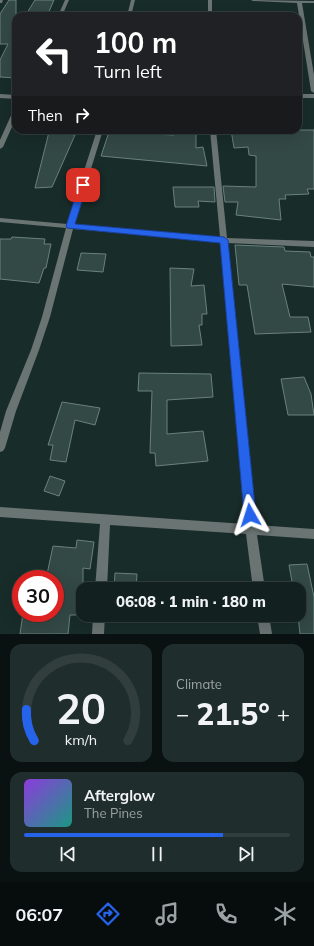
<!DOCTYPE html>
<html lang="en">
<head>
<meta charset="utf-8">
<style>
	body { margin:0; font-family:Mulish,sans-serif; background:#1f2e2c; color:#f1f3f6; height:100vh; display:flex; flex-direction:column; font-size:15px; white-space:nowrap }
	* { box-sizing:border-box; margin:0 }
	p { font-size:13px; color:#9ca3a4 }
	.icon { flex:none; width:22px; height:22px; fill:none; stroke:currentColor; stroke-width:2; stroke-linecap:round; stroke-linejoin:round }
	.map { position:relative; height:634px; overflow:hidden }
	.drawer { display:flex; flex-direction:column; gap:10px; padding:10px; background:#0a1211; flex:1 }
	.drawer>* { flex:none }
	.banner { position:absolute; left:12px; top:12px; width:290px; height:122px; border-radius:12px; box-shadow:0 4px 16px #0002,0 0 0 1px #313e3d; background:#202124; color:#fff; overflow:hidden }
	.speed { position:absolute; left:12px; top:570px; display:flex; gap:8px; font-size:20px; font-weight:700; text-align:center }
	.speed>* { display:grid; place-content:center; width:52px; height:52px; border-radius:50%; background:#12211f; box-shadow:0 4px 16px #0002,0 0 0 1px #313e3d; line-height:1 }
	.speed .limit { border:6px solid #d22; background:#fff; color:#111 }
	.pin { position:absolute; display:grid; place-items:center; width:34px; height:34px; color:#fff; margin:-17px; border-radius:8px; box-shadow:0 2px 6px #0006 }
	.me { position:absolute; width:44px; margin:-22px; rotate:354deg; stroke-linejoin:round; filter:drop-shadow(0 0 3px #0008) }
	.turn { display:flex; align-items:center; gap:14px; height:84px; padding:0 16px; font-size:18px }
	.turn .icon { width:52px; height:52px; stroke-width:2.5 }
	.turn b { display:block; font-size:28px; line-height:34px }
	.then { display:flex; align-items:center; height:38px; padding:0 16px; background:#0003; gap:8px; font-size:15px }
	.big { font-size:30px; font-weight:800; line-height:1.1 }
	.drawer .widget { flex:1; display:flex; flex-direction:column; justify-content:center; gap:6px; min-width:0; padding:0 14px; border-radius:12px; background:#1f2e2c }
	.drawer .dial { align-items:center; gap:0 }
	.dial svg { height:104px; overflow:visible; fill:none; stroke:#313e3d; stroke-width:7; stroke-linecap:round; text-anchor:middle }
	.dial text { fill:#f1f3f6; stroke:none }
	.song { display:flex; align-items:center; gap:12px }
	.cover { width:48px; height:48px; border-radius:6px; background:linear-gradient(135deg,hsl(270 70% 55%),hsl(170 70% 35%)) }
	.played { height:4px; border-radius:2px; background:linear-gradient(90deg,#2563eb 75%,#313e3d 75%) }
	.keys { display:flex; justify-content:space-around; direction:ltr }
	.heat { display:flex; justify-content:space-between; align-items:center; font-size:22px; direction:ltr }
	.drawer .tiles { flex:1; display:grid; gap:10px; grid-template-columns:1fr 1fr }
	.widget:last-child { grid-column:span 2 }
	.trip { position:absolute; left:76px; top:582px; width:230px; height:40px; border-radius:12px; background:#12211f; box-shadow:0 4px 16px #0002,0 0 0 1px #313e3d; font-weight:800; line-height:40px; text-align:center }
	.tab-bar { display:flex; height:64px; justify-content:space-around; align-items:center; background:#070d0c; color:#9ca3a4 }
	.tab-bar .icon { width:28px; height:28px }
	.tab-bar .selected { color:#2563eb }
	.tab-bar b { font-size:18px; color:#f1f3f6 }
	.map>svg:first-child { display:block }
	.building { fill:#334945; stroke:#6a817d }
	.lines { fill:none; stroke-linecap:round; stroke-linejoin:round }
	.minor { fill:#6a7472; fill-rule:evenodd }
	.route { fill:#2563eb; stroke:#184099 }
</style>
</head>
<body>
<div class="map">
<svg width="314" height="634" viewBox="0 0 314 634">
	<rect width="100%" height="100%" fill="#182c29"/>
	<!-- building -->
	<path class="building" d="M9 0H16V78L0 77V60L8 44H0V14Z
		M35 0H54L47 16H25Z
		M174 130H196V148L203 147 207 166 101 156 109 132 174 135Z
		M231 130H314V189H307L309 194 285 195 286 199H279L281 220 236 215 238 202H225L223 186 256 187V156L249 155 248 147 234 148Z
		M49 132 75 135 52 187 35 188Z
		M173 187H214L215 202 198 201 199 207H175Z
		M12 237 45 239 44 244H51L46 268H44L39 283 0 279V239H11Z
		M235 245 284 247 285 251 310 252 311 257H314V287L282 284 290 317H308L311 332 255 334 247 285H239Z
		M81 253 106 254 103 272 77 270Z
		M170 268 194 269 191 286 204 285 207 314H202V325H199L202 345 171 346Z
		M139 373 211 374 213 397 167 400V434L203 431 208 461 156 466 155 453H150L152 391H138Z
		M304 377 311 394 314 415H288L281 379Z
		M62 402 100 408 95 425 75 420 66 462 50 460 53 445H48Z
		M50 476 65 481 59 496 44 491Z
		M77 540 94 542 90 569 83 568V615H70L68 634H20L23 613H55V579H46L53 546 76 548Z
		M307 564 314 597V634H300L298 615 299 589 293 587 289 565Z
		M115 573 137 574 136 589H114Z"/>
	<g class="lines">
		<!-- minor -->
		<path class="minor" d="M0 0H3L2 3H0Z
			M65 0H69L62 16H58Z
			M131 0H135L131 16H127Z
			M208 0H212V16H208Z
			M251 0 314 1V3H302L314 75V93L311 91 297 3 253 1Z
			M0 94 16 95V99L0 98Z
			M298 94H314V98H298Z
			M16 109V118L3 147 0 149V140L13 111Z
			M97 130H103L74 224 220 237 210 130H216L227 238 314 241V247L227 243 256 525 314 529V539L257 535 265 589H253L246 534 110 525 107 589H95L100 524 0 517V507L245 524 220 242 73 229 50 317 39 350 16 411 5 448 3 451 0 452V432L6 411 31 350 42 317 66 228 0 222V218L67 224Z
			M93 615H105L104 634H92Z
			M257 615H269L272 634H260Z"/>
	</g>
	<!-- route -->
	<path class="route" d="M83 182 87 185 75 224 224 237 228 240 256 515 254 519 250 520 246 519 244 515 220 243 67 228 66 226 79 185Z"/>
</svg>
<div class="speed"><div class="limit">30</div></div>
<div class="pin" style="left:83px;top:185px;background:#d93025"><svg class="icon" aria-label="arrive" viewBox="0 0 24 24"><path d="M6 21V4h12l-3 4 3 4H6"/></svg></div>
<svg class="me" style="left:250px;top:515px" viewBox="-20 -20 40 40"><path d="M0-17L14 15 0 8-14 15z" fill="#2563eb" stroke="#fff" stroke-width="4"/></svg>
<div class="trip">06:08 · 1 min · 180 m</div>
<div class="banner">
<div class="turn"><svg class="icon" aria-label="left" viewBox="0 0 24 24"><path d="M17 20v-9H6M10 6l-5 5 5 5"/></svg><div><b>100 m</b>Turn left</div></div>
<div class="then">Then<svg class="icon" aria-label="right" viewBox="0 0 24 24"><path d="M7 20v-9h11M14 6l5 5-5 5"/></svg></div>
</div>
</div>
<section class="drawer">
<div class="tiles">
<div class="widget dial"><svg viewBox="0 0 100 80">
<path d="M14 69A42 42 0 1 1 86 69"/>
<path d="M14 69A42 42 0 0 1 8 45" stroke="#2563eb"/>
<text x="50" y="56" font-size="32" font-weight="700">20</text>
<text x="50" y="72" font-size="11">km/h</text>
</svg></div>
<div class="widget"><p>Climate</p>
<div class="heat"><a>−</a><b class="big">21.5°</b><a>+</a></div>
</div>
<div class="widget">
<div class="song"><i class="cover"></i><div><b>Afterglow</b><p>The Pines</p></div></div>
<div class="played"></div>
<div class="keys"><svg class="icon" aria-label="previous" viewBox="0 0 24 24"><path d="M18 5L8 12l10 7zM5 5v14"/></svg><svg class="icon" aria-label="pause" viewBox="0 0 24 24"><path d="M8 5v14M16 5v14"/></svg><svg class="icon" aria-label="next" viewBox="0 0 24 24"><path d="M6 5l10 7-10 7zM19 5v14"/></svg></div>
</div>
</div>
</section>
<nav class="tab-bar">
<b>06:07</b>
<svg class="icon selected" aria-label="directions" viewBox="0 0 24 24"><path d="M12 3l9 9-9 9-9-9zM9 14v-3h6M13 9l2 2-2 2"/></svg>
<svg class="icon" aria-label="music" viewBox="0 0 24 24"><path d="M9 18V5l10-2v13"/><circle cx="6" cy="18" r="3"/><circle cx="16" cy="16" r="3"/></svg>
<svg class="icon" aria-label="phone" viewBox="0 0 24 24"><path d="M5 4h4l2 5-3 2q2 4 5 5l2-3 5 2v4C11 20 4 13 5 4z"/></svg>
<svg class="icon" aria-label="climate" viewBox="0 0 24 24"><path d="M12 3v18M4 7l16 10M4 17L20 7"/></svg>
</nav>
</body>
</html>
